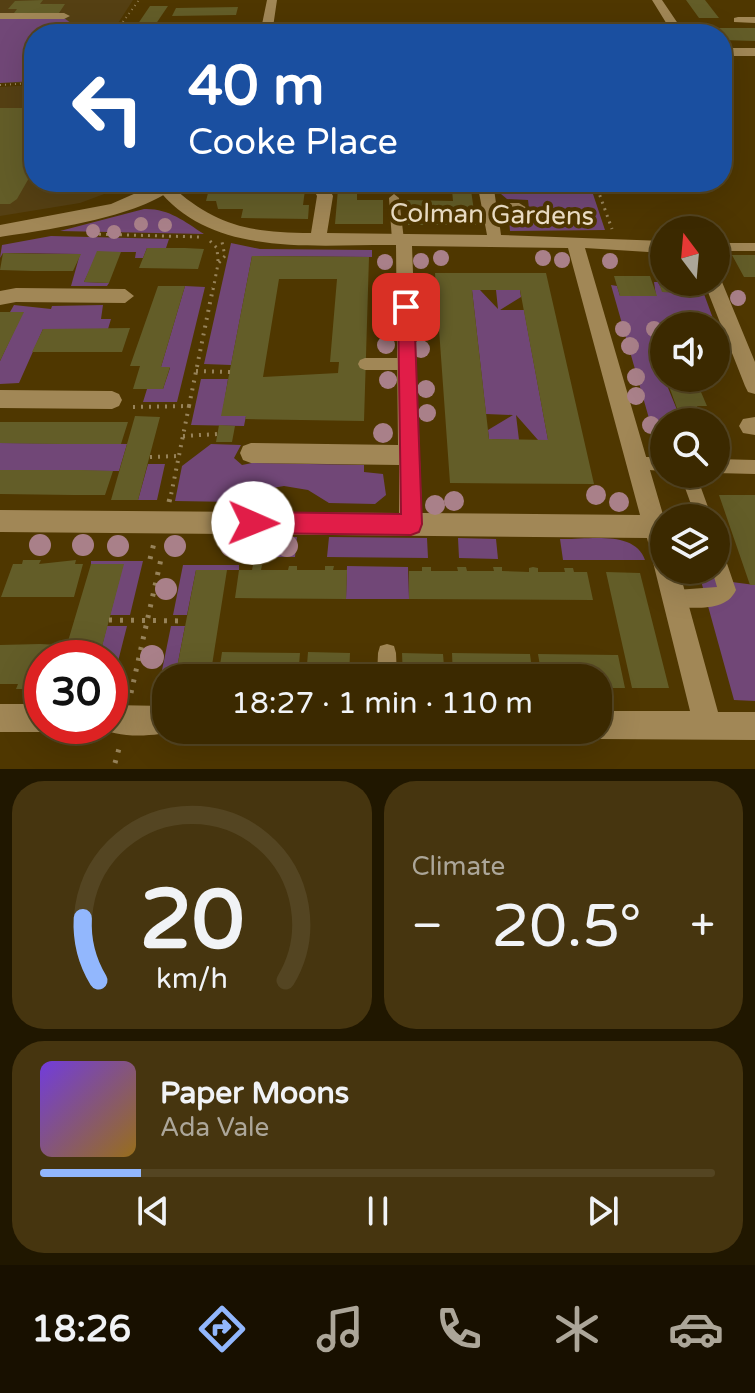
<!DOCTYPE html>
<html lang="en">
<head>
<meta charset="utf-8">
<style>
	body { margin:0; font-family:"Varela Round",sans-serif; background:#46350f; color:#f1f3f6; height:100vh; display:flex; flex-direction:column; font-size:30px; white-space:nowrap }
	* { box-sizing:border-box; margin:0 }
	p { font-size:26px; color:#aca699 }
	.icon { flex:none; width:44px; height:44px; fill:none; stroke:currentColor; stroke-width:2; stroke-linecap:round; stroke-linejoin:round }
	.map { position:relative; height:769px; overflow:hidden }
	.details { display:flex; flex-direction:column; gap:12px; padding:12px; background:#201700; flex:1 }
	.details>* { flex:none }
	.hud { position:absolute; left:24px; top:24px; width:708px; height:168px; border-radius:32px; box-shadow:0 8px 32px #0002,0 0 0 2px #544522; background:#1a4fa0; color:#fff; overflow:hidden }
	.needle { width:52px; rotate:344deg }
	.tools { position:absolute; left:650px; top:216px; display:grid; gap:16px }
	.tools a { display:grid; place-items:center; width:80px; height:80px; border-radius:50%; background:#3b2900; box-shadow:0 8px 32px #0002,0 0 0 2px #544522; font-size:40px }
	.speed { position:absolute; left:24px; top:640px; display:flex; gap:16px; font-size:40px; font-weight:700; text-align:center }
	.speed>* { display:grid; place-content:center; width:104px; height:104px; border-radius:50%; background:#3b2900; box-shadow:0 8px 32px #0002,0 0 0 2px #544522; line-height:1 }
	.speed .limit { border:12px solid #d22; background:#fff; color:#111 }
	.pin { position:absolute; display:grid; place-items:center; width:68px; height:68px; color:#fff; margin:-34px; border-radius:16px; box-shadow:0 4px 12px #0006 }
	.me { position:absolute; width:88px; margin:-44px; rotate:91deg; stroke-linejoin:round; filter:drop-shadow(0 0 6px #0008) }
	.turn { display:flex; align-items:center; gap:28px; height:168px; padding:0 32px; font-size:36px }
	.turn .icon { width:104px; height:104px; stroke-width:2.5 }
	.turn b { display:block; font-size:56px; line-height:68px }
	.big { font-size:60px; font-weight:600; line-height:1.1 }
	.details .card { flex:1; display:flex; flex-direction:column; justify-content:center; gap:12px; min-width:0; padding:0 28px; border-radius:32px; background:#46350f }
	.details .dial { align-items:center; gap:0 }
	.dial svg { height:208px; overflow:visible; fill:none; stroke:#544522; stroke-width:7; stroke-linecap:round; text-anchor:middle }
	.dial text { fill:#f1f3f6; stroke:none }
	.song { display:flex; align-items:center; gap:24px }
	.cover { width:96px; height:96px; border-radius:12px; background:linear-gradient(135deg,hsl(260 70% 55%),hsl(40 70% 35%)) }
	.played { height:8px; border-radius:4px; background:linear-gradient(90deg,#92b7fd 15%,#544522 15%) }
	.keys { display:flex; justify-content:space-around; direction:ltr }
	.heat { display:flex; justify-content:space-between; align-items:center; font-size:44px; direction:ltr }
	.details .tiles { flex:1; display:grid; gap:12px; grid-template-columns:1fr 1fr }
	.card:last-child { grid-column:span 2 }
	.trip { position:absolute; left:152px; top:664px; width:460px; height:80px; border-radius:32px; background:#3b2900; box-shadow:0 8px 32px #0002,0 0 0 2px #544522; font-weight:600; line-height:80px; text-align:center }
	.menu { display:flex; height:128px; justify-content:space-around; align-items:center; background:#181000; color:#aca699 }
	.menu .icon { width:56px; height:56px }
	.menu .active { color:#92b7fd }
	.menu b { font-size:36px; color:#f1f3f6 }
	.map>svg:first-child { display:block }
	.built { fill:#554013 }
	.green { fill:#714777 }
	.building { fill:#635d28; fill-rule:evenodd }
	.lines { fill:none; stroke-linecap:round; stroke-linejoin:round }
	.path-far3 { stroke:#97835a; stroke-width:2; stroke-dasharray:1 4; stroke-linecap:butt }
	.path-far2 { stroke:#97835a; stroke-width:3; stroke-dasharray:2 5; stroke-linecap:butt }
	.path-far1 { stroke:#97835a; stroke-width:4; stroke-dasharray:2 6; stroke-linecap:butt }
	.path { stroke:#97835a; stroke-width:5; stroke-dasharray:3 8; stroke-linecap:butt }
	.lane { fill:#a18756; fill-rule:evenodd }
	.street { fill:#a18756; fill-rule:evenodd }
	.secondary { fill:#a18756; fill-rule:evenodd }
	.tree { fill:#a98089 }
	.route { fill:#e11d48; stroke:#92132f; stroke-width:2 }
	.labels { text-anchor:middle; stroke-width:8; stroke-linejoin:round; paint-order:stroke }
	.street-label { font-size:26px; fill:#eee0c7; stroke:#4f3700 }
</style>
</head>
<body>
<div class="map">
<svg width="755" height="769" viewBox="0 0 755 769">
	<rect width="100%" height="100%" fill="#4f3700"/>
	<!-- built -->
	<path class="built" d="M0 0H133L111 34H34V81L23 83H0Z
		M34 85V182L131 184 80 203 0 216V87Z"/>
	<!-- green -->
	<path class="green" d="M0 17 64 18 75 26 113 33 34 34V81L0 83Z
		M501 194H593L605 230 510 231 509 221 530 217 528 200 507 199Z
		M144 209C168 208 184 221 204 234L60 231Z
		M51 236 169 239 166 248H147L143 258H135L136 252H98L84 282 109 283 107 286H71L80 254 3 253 0 258 2 245Z
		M231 243 260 249 372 250V257L252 256 231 365 204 364Z
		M654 282H658L663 292 697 293 693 282 700 283 715 324 668 323 664 330H650L664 378 682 422H664V437L654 436 611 285 617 286 620 296H656Z
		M185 286 205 287 177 402H143L147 389H163L170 368 161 367Z
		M472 290H480L498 309 496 290H520L521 297 500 310H524L548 440H538L516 415 519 440 489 439 488 430 513 415 486 414Z
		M14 305 51 309 52 306 103 305 101 319H111L108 329H43L19 383 0 384V361L23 312H10Z
		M201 379H228L222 416H246L244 426 191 425Z
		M0 443 127 444 119 471H113L0 470Z
		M211 444 241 445 234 458 242 465 252 463 364 465V472L383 474 386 495 375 504 329 503 308 490 284 486 255 491 235 502 175 501 182 466Z
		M148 464H165L157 500H138Z
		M260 536 297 537 295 557H257Z
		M329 537 427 538 428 558 327 557Z
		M458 538 496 539 498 559 459 558Z
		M560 539C585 540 635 529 645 560H563Z
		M91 561H143L130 615H110L123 565 91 564Z
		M183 565H239V570H196L187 615H173Z
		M347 566 408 567 409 599H346Z
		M698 570 724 581 755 585V701L734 700Z
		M107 626H127L111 689 110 658H99Z
		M171 626H185L175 678H166V690H158Z"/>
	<!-- building -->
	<path class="building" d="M43 0 40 4H65L59 13H14L17 9H8L15 1Z
		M686 0H705L719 18H699Z
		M150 6H168L149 34H131Z
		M238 7 236 15 172 16 176 8Z
		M221 24H240L237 34H218Z
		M162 27H211L208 34H158Z
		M702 28H755V41L722 40V34H692L689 29Z
		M0 108H34V162L29 171H33L17 199 10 204H0Z
		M209 189 305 190 303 205H309L308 219 241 218 243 209H218L216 201H206Z
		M338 189H357V200H383V224H335Z
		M452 190H471L476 225H408L407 200 453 201Z
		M147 248H185L204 249 198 269 139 268Z
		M97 251 121 252 109 283 84 282Z
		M3 253 42 254H81L73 271H33L0 270Z
		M732 255H755V277H744Z
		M252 256 369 257 364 421 245 419 246 416H221ZM279 279H337L330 362H339L338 373 263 377Z
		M655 272H664V282H693L698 293 662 292Z
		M435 273H546L594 484 450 483ZM472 290H520L548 440 489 439Z
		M614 276H650L657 296H620Z
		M158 286H185L161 367H170L163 389H133L140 366H130Z
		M0 312H24L0 361Z
		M130 328 122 352H32L43 329Z
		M650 330H664V368Z
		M666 378H695L707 406H697L703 422H682Z
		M135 416 160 417 138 500H111Z
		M0 422H128L121 444H60L0 443Z
		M219 425 235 426 232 442H216Z
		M0 470H82L113 471 105 495H73L0 494Z
		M719 495H755V585H750Z
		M23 560H41L39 564 76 560 75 564H83L74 597H1L13 564H22Z
		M91 564H124L99 658H63Z
		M253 565H262L261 570H288L289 566H297V570H325V566H334L333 570H347L346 599 235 598 239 570H252Z
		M422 567H431V571H458L457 567H466L467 571H494L493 567H502V571L529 572V568L533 567 538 568V572H565L564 568H573L574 572H587L593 600 409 599V571H422Z
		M196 570H227L210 678H175Z
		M606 572 640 573 669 688H632Z
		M0 645 40 644 59 645 55 658H42V684H37L36 689H16L18 684H0Z
		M222 652 300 653 298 678H218Z
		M308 652 350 653 349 678H306Z
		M402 653 443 654 445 678H403Z
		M452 653 530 654 533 678H453Z
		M538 654 618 655 625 688H609L610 693H600L598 678H542Z"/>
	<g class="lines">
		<!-- path-far3 -->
		<path class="path-far3" d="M78 24 86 34
			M114 34 139 0
			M0 85 34 83"/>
		<!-- path-far2 -->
		<path class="path-far2" d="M595 182 612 229
			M92 234 199 237
			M210 241 217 248 218 261
			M213 290 218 264 225 256 222 242"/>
		<!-- path-far1 -->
		<path class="path-far1" d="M196 371 230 372
			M189 406 213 288
			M133 407 189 406 170 500
			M183 436 218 434
			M150 457 178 456"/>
		<!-- path -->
		<path class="path" d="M169 502 170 498
			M150 559 154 543
			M109 620 186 621
			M131 693 161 559
			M115 763 120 745"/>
		<!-- lane -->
		<path class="lane" d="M394 194 399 198 404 240 398 244 392 240 389 198Z
			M716 243H755V251H716Z
			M365 358H408L413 360 415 364 413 368 408 370H365L360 368 358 364 360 360Z
			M638 457H664V471L633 469 630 464 633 459Z
			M716 459 755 460V474L716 473Z
			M680 474H696L712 518H696Z
			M716 547 722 549 736 590C726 612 697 607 676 608L670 605 667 599 670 593 676 590 717 587 712 570H716Z
			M387 644 394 646 396 653 397 678H377L378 653 380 646Z"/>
		<!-- street -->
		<path class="street" d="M652 0H662L685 34H673Z
			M0 13H64L70 16 64 19H0Z
			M738 17H755V23L734 22V18Z
			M310 182H326L333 196 327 233 487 235 477 182H493L496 203H519L527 208 519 213H498L501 235 664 241V253L585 248 664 518V570H679L718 712H755V740L598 739 588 735 586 730H598V711H690L647 538 0 532V510L399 513V465L251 463 243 460 240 453 243 446 251 443 398 445 396 245C317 244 212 259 157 188L160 185H170C217 227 249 232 311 233L317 196ZM412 246 568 248 640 515 422 513Z
			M716 276 722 282 755 362V394L748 392 745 386 704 282H716Z
			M16 288 125 289 134 296 125 303 16 302 0 305V291Z
			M0 390 112 391 119 394 122 400 119 406 112 409 0 408Z
			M755 417V435L743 433 739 426 743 419Z
			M0 704H42V726L52 728 42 732H0Z
			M110 705 166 706V730H176C158 737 113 739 99 726H110Z"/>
		<!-- secondary -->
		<path class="secondary" d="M267 0H277L272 34H260Z
			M722 48H755V56H722Z
			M161 182H180C150 216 45 230 0 237V225L111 204Z"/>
	</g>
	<!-- trees -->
	<g class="tree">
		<circle cx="141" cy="224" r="7"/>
		<circle cx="165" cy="225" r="7"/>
		<circle cx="93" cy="231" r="7"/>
		<circle cx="114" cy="232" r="7"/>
		<circle cx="441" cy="258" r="8"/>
		<circle cx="543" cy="258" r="8"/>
		<circle cx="562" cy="260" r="8"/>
		<circle cx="421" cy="261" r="8"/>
		<circle cx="610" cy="261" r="8"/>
		<circle cx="385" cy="262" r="8"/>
		<circle cx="386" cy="290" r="8"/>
		<circle cx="422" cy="290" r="8"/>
		<circle cx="738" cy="298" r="8"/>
		<circle cx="424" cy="320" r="8"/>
		<circle cx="623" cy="329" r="8"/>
		<circle cx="654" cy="329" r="8"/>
		<circle cx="386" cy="345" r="9"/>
		<circle cx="630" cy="346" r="9"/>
		<circle cx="421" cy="349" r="9"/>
		<circle cx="636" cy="377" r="9"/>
		<circle cx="388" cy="380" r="9"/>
		<circle cx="426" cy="389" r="9"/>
		<circle cx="636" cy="396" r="9"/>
		<circle cx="427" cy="413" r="9"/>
		<circle cx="651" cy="425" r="9"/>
		<circle cx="383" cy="433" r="10"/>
		<circle cx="596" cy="495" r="10"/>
		<circle cx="454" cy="501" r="10"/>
		<circle cx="619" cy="502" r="10"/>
		<circle cx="435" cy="505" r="10"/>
		<circle cx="40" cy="545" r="11"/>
		<circle cx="83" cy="545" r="11"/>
		<circle cx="118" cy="546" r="11"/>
		<circle cx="175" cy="546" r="11"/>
		<circle cx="231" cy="546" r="11"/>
		<circle cx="266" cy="546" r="11"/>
		<circle cx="287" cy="546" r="11"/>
		<circle cx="166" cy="589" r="11"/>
		<circle cx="152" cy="657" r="12"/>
	</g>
	<!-- route -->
	<path class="route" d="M406 301 414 307 422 524 419 532 411 535 253 533 245 530 242 523 245 515 253 512 401 514 398 307Z"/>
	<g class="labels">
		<!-- street labels -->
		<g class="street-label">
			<text transform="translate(492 214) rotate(1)" y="9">Colman Gardens</text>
		</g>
	</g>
</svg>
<div class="tools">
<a><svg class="needle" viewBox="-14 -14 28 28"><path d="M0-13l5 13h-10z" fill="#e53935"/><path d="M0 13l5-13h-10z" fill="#aca699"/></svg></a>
<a><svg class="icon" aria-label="sound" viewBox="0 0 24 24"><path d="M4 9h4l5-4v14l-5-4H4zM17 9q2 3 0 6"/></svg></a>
<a><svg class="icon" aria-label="search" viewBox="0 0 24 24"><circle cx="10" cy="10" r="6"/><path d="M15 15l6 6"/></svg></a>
<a><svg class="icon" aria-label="layers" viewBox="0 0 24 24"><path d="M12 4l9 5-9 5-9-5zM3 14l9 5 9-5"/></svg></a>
</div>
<div class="speed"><div class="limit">30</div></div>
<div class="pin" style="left:406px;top:307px;background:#d93025"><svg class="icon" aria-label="arrive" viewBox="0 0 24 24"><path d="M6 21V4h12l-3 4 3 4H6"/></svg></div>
<svg class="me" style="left:253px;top:523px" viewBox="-20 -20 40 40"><circle r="19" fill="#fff"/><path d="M0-13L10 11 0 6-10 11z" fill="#e11d48"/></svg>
<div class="trip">18:27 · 1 min · 110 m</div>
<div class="hud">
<div class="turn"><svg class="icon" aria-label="left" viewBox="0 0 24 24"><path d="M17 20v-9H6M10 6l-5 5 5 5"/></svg><div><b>40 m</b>Cooke Place</div></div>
</div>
</div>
<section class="details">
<div class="tiles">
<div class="card dial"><svg viewBox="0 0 100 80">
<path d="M14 69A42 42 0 1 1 86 69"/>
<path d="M14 69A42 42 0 0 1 8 45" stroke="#92b7fd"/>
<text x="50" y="56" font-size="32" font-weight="700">20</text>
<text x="50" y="72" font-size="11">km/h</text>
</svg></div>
<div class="card"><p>Climate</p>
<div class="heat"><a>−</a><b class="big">20.5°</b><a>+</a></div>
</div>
<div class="card">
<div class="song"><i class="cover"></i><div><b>Paper Moons</b><p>Ada Vale</p></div></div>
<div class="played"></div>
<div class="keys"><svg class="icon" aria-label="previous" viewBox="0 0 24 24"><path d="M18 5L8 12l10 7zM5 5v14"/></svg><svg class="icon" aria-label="pause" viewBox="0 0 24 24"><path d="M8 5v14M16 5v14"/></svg><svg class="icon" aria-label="next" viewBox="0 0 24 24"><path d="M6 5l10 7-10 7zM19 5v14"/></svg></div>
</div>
</div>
</section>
<nav class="menu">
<b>18:26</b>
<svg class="icon active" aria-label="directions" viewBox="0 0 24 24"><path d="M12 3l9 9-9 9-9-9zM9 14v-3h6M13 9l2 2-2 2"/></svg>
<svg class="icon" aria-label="music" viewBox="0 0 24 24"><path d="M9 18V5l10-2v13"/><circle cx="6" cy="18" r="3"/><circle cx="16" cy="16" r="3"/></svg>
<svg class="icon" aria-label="phone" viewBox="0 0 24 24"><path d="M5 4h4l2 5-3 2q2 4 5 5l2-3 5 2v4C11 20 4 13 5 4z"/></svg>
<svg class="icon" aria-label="climate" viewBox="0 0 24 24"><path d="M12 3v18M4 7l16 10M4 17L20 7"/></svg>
<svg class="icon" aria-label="car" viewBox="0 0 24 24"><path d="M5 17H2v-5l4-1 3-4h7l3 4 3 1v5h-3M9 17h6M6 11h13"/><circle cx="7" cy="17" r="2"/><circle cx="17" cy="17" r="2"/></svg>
</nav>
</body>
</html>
